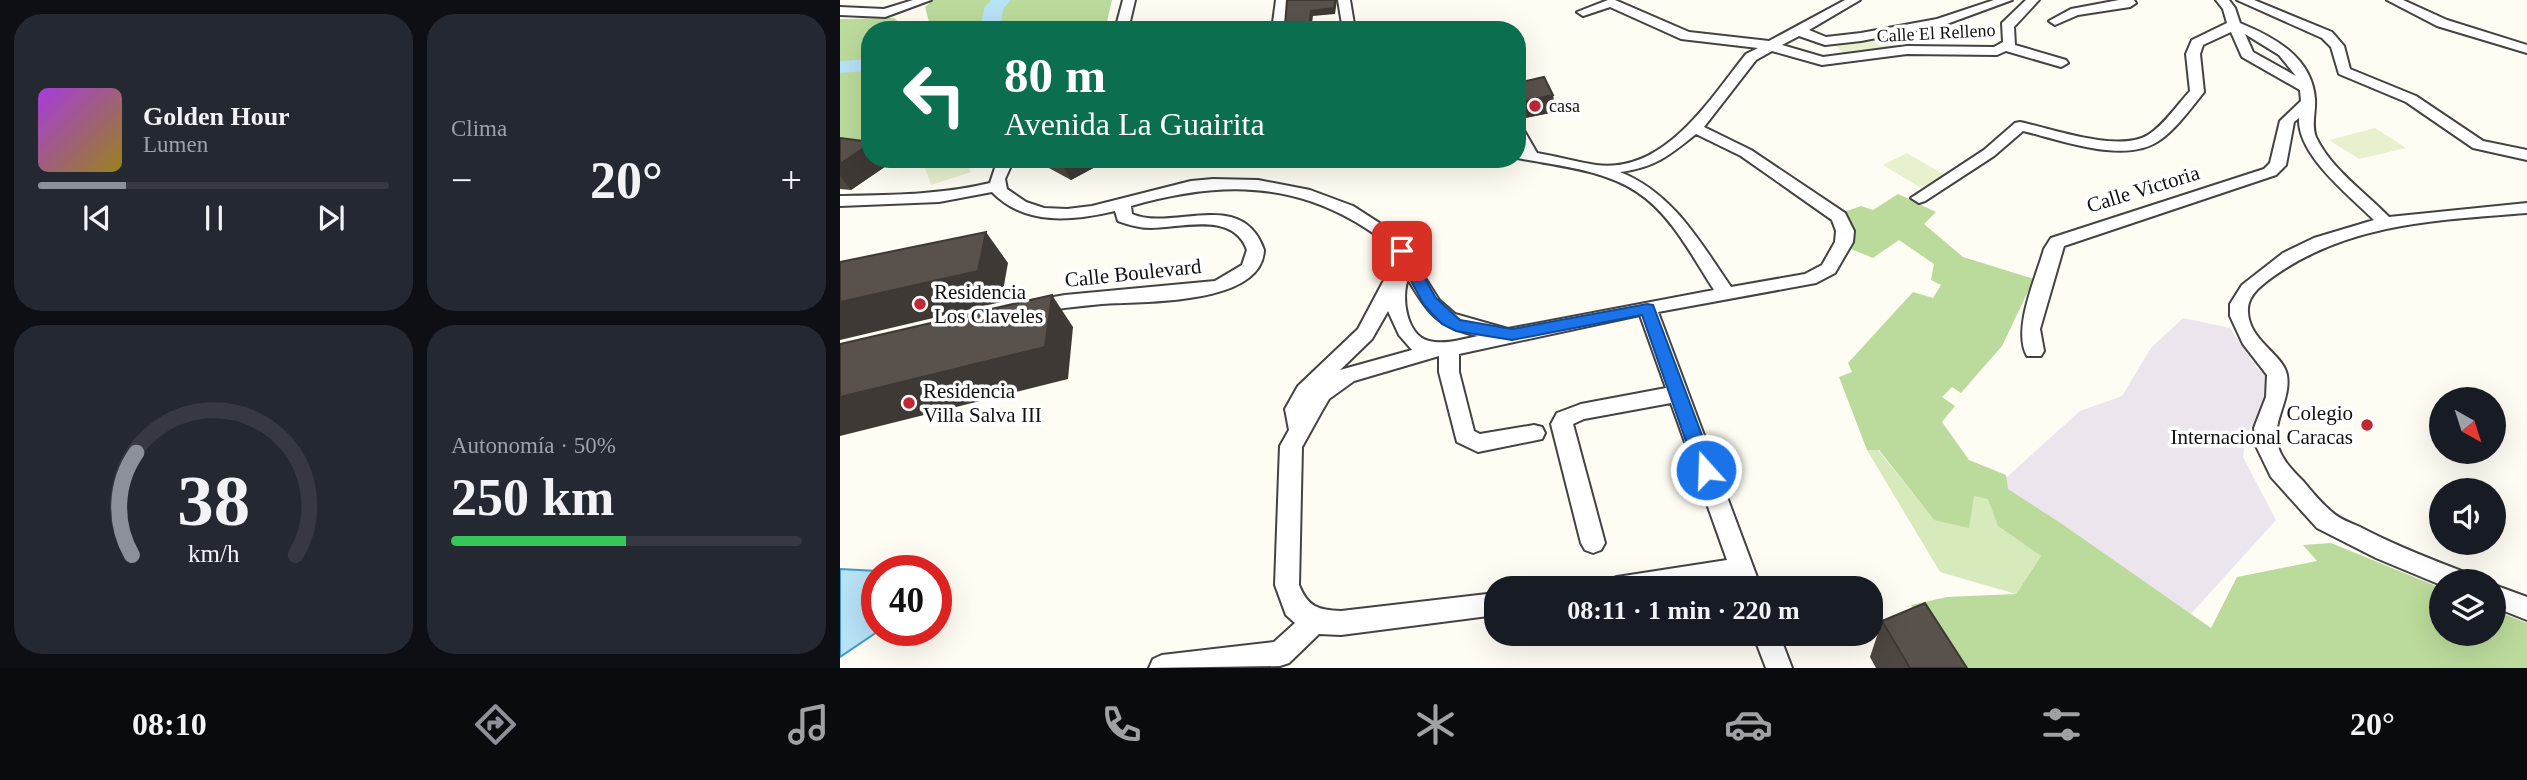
<!DOCTYPE html>
<html lang="es">
<head>
<meta charset="utf-8">
<style>
	body { margin:0; font-family:Georgia,serif; background:#242831; color:#f1f3f6; height:100vh; display:flex; flex-direction:column; font-size:26px; white-space:nowrap }
	* { box-sizing:border-box; margin:0 }
	p { font-size:23px; color:#9ea1a6 }
	.icon { flex:none; width:38px; height:38px; fill:none; stroke:currentColor; stroke-width:2; stroke-linecap:round; stroke-linejoin:round }
	.map { position:relative; flex:1; overflow:hidden }
	.sheet { display:flex; flex-direction:column; gap:14px; padding:14px; background:#0d0f14; width:840px }
	.sheet>* { flex:none }
	.hud { position:absolute; left:21px; top:21px; width:665px; height:147px; border-radius:28px; box-shadow:0 7px 28px #0002; background:#0b6e4f; color:#fff; overflow:hidden }
	.needle { width:46px; rotate:141deg }
	.tools { position:absolute; left:1589px; top:387px; display:grid; gap:14px }
	.tools a { display:grid; place-items:center; width:77px; height:77px; border-radius:50%; background:#171b24; box-shadow:0 7px 28px #0002; font-size:35px }
	.speed { position:absolute; left:21px; top:555px; display:flex; gap:14px; font-size:35px; font-weight:700; text-align:center }
	.speed>* { display:grid; place-content:center; width:91px; height:91px; border-radius:50%; background:#171b24; box-shadow:0 7px 28px #0002; line-height:1 }
	.speed .limit { border:10px solid #d22; background:#fff; color:#111 }
	.pin { position:absolute; display:grid; place-items:center; width:60px; height:60px; color:#fff; margin:-30px; border-radius:14px; box-shadow:0 4px 10px #0006 }
	.me { position:absolute; width:77px; margin:-38px; rotate:340deg; stroke-linejoin:round; filter:drop-shadow(0 0 5px #0008) }
	.turn { display:flex; align-items:center; gap:24px; height:147px; padding:0 28px; font-size:32px }
	.turn .icon { width:91px; height:91px; stroke-width:2.5 }
	.turn b { display:block; font-size:49px; line-height:60px }
	.big { font-size:52px; font-weight:600; line-height:1.1 }
	.sheet .card { flex:1; display:flex; flex-direction:column; justify-content:center; gap:10px; min-width:0; padding:0 24px; border-radius:28px; background:#242831 }
	.sheet .dial { align-items:center; gap:0 }
	.dial svg { height:182px; overflow:visible; fill:none; stroke:#363941; stroke-width:7; stroke-linecap:round; text-anchor:middle }
	.dial text { fill:#f1f3f6; stroke:none }
	.song { display:flex; align-items:center; gap:21px }
	.cover { width:84px; height:84px; border-radius:10px; background:linear-gradient(135deg,hsl(280 70% 55%),hsl(50 70% 35%)) }
	.played { height:7px; border-radius:4px; background:linear-gradient(90deg,#8c9099 25%,#363941 25%) }
	.keys { display:flex; justify-content:space-around; direction:ltr }
	.heat { display:flex; justify-content:space-between; align-items:center; font-size:38px; direction:ltr }
	.charge { height:10px; border-radius:5px; background:linear-gradient(90deg,#34c759 50%,#363941 0) }
	.sheet .tiles { flex:1; display:grid; gap:14px; grid-template-columns:repeat(2,1fr) }
	.trip { position:absolute; left:644px; top:576px; width:399px; height:70px; border-radius:28px; background:#171b24; box-shadow:0 7px 28px #0002; font-weight:600; line-height:70px; text-align:center }
	.dock { display:flex; height:112px; justify-content:space-around; align-items:center; background:#090b0e; color:#9ea1a6 }
	.dock .icon { width:49px; height:49px }
	.dock .active { color:#8c9099 }
	.dock b { font-size:32px; color:#f1f3f6 }
	main { display:flex; flex:1; min-height:0 }
	.map>svg:first-child { display:block }
	.industrial { fill:#ede5ee }
	.green { fill:#d6eabc }
	.forest { fill:#bbdb9c }
	.pitch { fill:#e7f1ce }
	.water { fill:#b8e2f6; stroke:#409bcd; stroke-width:2 }
	.lines { fill:none; stroke-linecap:round; stroke-linejoin:round }
	.river { fill:#b8e2f6; fill-rule:evenodd }
	.minor-casing { stroke:#434343; stroke-width:4 }
	.minor { fill:#fff; fill-rule:evenodd }
	.wall { fill:#4d4641 }
	.shaded-wall { fill:#3e3935 }
	.building { fill:#59514c; stroke:#3e3935; stroke-width:2 }
	.route { fill:#1a73e8; stroke:#114b97; stroke-width:2 }
	.poi-dot { fill:#c02836; stroke:#fff; stroke-width:2.5 }
	.labels { text-anchor:middle; stroke-width:7; stroke-linejoin:round; paint-order:stroke }
	.far-street-label { font-size:18px; fill:#101010; stroke:#fff }
	.far-poi-label { font-size:18px; fill:#101010; stroke:#fff; text-anchor:start }
	.street-label { font-size:21px; fill:#101010; stroke:#fff }
	.poi-label { font-size:21px; fill:#101010; stroke:#fff; text-anchor:start }
</style>
</head>
<body>
<main>
<section class="sheet">
<div class="tiles">
<div class="card">
<div class="song"><i class="cover"></i><div><b>Golden Hour</b><p>Lumen</p></div></div>
<div class="played"></div>
<div class="keys"><svg class="icon" aria-label="previous" viewBox="0 0 24 24"><path d="M18 5L8 12l10 7zM5 5v14"/></svg><svg class="icon" aria-label="pause" viewBox="0 0 24 24"><path d="M8 5v14M16 5v14"/></svg><svg class="icon" aria-label="next" viewBox="0 0 24 24"><path d="M6 5l10 7-10 7zM19 5v14"/></svg></div>
</div>
<div class="card"><p>Clima</p>
<div class="heat"><a>−</a><b class="big">20°</b><a>+</a></div>
</div>
<div class="card dial"><svg viewBox="0 0 100 80">
<path d="M14 69A42 42 0 1 1 86 69"/>
<path d="M14 69A42 42 0 0 1 16 24" stroke="#8c9099"/>
<text x="50" y="56" font-size="32" font-weight="700">38</text>
<text x="50" y="72" font-size="11">km/h</text>
</svg></div>
<div class="card"><p>Autonomía · 50%</p><b class="big">250 km</b><div class="charge"></div></div>
</div>
</section>
<div class="map">
<svg width="1687" height="668" viewBox="0 0 1687 668">
	<rect width="100%" height="100%" fill="#fffcf4"/>
	<!-- industrial -->
	<path class="industrial" d="M1343 318 1390 328 1416 367 1430 379 1424 412 1406 433 1403 457 1436 520 1331 636 1128 512 1240 411 1282 396 1311 348Z"/>
	<!-- green -->
	<path class="green" d="M1027 450H1038L1094 520 1134 495 1148 499 1158 526 1201 556 1176 594 1100 572Z"/>
	<!-- forest -->
	<path class="forest" d="M93 0H272L265 30H74L90 25 85 7Z
		M54 18 67 30H30V144L0 141V19Z
		M1058 194 1096 212 1084 224 1123 257 1194 279 1162 346 1121 393 1112 387 1102 397 1115 406 1102 422 1129 460 1166 475 1168 489 1222 524 1371 628 1397 577 1477 561 1463 545 1491 543 1601 588V634H1654V610L1687 623V668H1107L1071 605 1107 597 1176 594 1201 556 1158 526 1148 499 1134 496 1129 528 1094 520 1039 450H1027L999 377 1012 372 1008 363 1073 292 1093 298 1101 285 1091 280 1094 264 1059 240 1033 258 1006 247 1004 212 1021 206 1033 210Z"/>
	<!-- pitch -->
	<path class="pitch" d="M1067 32 1079 42 1006 56 996 46Z
		M1535 128 1566 148 1519 159 1489 140Z
		M1067 153 1105 175 1081 188 1043 165Z
		M82 159H125L131 172 91 185Z"/>
	<!-- water -->
	<path class="water" d="M0 569 37 571V630H40L0 657Z"/>
	<g class="lines">
		<!-- river -->
		<path class="river" d="M151 0H171L163 9 160 30H140L144 8Z
			M30 59V71L0 73V61Z"/>
		<!-- minor casing -->
		<g class="minor-casing">
			<path id="minor" d="M73 0H91L45 17 0 15V7L44 9Z
				M283 0H295L288 30H275Z
				M436 0H448L444 30H432Z
				M498 0H510L515 30H503Z
				M768 0H775L849 32 929 41 1005 0H1020L969 30 986 37 1021 33 1097 19 1154 0H1172L1104 25 1021 41 985 45 959 36 942 45 983 57 1067 46 1154 47 1163 42 1162 23 1186 0H1199L1174 27 1175 45 1226 60 1228 63 1221 67 1166 51 1157 55 1067 54 982 65 932 51 916 60 864 127 911 150 1005 213 1014 231 1013 242 995 273 976 283 818 312 921 588H897L894 580 844 588H765L768 580 777 577 887 560 831 403 744 419 733 424 765 543 761 550 753 553 745 550 741 543 711 424 717 413 741 404 826 388 800 315 619 354V372L634 431 640 434 694 425 702 427 705 433 702 439 638 452 617 442 599 372V356L514 381 489 399 482 411 462 447 459 585C468 607 478 610 501 611L656 593V615L501 635 479 634 449 663 440 666 309 668 313 659 322 655 434 642 455 623 446 615 435 585 440 446 449 430 445 409 458 386 518 329 543 282 546 278 552 276 557 266C552 243 534 233 514 221 441 179 369 184 291 206L292 214C333 232 402 187 424 250 422 306 301 301 262 304 238 306 215 309 192 313L185 312 183 307 185 302 225 295 375 281 402 265 407 250C393 211 341 228 311 228 299 228 289 225 278 221L275 211C232 221 185 226 152 192L99 202 0 206V196C50 195 101 195 150 183L158 159H174L165 179 167 189 186 202 204 208 227 209 252 206 351 181 373 179 418 180 470 190 513 206 558 235 599 300 615 314 668 329 874 290C852 256 831 214 797 192 762 169 717 166 677 158V148L679 149 677 126 682 127 697 153C716 156 736 162 756 165 825 174 869 100 906 54L918 48 841 39 770 7 743 16 737 12ZM856 134 901 156 992 220 996 231 995 242 982 265 965 274 891 287C860 242 833 193 780 172 814 168 830 155 856 134ZM568 279C588 314 598 327 638 336 623 339 605 345 589 341 566 335 561 297 568 279ZM548 311 559 335 572 350 500 370 532 339Z
				M1279 0H1294L1296 3 1290 7 1238 15 1215 25 1209 21 1231 9Z
				M1376 0H1389L1395 8 1400 23C1434 37 1472 57 1475 99 1476 112 1471 125 1476 137 1490 168 1526 193 1549 217L1687 203V213C1598 220 1509 223 1434 276 1423 284 1409 294 1408 308 1406 340 1443 353 1447 375 1451 399 1433 419 1437 442 1440 458 1452 470 1463 481 1472 492 1481 503 1492 512 1499 519 1511 523 1520 527 1554 545 1590 559 1627 573L1630 581H1601V585L1536 558 1477 528 1431 477 1416 446 1414 428 1426 397 1427 375 1403 344 1390 316V304L1402 285 1443 253 1474 238 1534 220C1509 195 1457 155 1459 118L1454 122 1446 165 1436 175 1224 246 1200 329 1204 351 1201 356H1187C1172 329 1196 278 1204 249L1211 238 1424 169 1430 163 1440 121 1461 101 1460 90 1402 57 1391 32 1363 45 1360 54 1364 92C1352 107 1336 129 1320 140 1286 165 1221 140 1183 131L1154 156 1085 201 1079 203 1071 198 1144 150 1175 123 1180 122C1213 129 1278 153 1308 135 1324 125 1337 105 1350 91L1346 54 1352 40 1387 23 1383 9ZM1405 34 1439 55 1456 76 1413 52Z
				M1397 0H1414L1492 32 1504 46 1510 69 1576 96 1643 141 1687 150V160L1633 148 1566 102 1499 74 1491 47 1482 38Z
				M1547 0H1563L1607 20 1687 45V53L1597 26Z
				M1654 585 1687 597V620L1654 607Z
				M913 634H939L952 668H926Z"/>
		</g>
		<!-- minor -->
		<use href="#minor" class="minor"/>
	</g>
	<!-- wall -->
	<path class="wall" d="M677 83 713 95 715 112 680 119 677 114Z
		M0 138 30 159H46L49 164 11 190 0 189Z
		M202 159H270L231 180 207 167Z
		M1042 621 1127 668H1036L1030 657Z"/>
	<!-- shaded-wall -->
	<path class="shaded-wall" d="M495 0H497L495 14 473 16 471 30H469L471 11Z
		M713 95 715 112 680 119 678 103Z
		M30 144V159H46L49 164 11 190 0 176V164Z
		M219 159H270L231 180Z
		M146 232 168 263 161 302 0 340V302Z
		M212 295 233 327 228 379 0 436V397Z"/>
	<!-- building -->
	<path class="building" d="M447 0H495L494 8 471 11 469 30H439V27L445 25Z
		M704 77 713 95 678 103 677 83Z
		M0 138 30 142V144L0 164Z
		M146 232 138 271 0 302V262Z
		M212 295 205 347 0 397V344Z
		M1085 603 1127 668H1070L1042 621Z"/>
	<!-- route -->
	<path class="route" d="M562 246 567 248 572 264 581 272 596 298 620 320 672 329 807 304 813 305 875 470 872 475 866 477 859 475 856 470 802 315 672 340 616 331 602 324 584 305 570 279 558 266 554 251Z"/>
	<!-- markers -->
	<g class="poi-dot">
		<circle cx="695" cy="106" r="7"/>
		<circle cx="80" cy="304" r="7"/>
		<circle cx="69" cy="403" r="7"/>
		<circle cx="1527" cy="425" r="7"/>
	</g>
	<g class="labels">
		<!-- far-street labels -->
		<g class="far-street-label">
			<text transform="translate(1096 33) rotate(-3)" y="6">Calle El Relleno</text>
		</g>
		<!-- far-poi labels -->
		<g class="far-poi-label">
			<text x="709" y="112">casa</text>
		</g>
		<!-- street labels -->
		<g class="street-label">
			<text transform="translate(1303 189) rotate(-17)" y="7">Calle Victoria</text>
			<text transform="translate(293 273) rotate(-6)" y="7">Calle Boulevard</text>
		</g>
		<!-- poi labels -->
		<g class="poi-label">
			<text x="94" y="299">Residencia<tspan x="94" dy="24">Los Claveles</tspan></text>
			<text x="83" y="398">Residencia<tspan x="83" dy="24">Villa Salva III</tspan></text>
			<text x="1513" y="420" text-anchor="end">Colegio<tspan x="1513" dy="24">Internacional Caracas</tspan></text>
		</g>
	</g>
</svg>
<div class="tools">
<a><svg class="needle" viewBox="-14 -14 28 28"><path d="M0-13l5 13h-10z" fill="#e53935"/><path d="M0 13l5-13h-10z" fill="#9ea1a6"/></svg></a>
<a><svg class="icon" aria-label="sound" viewBox="0 0 24 24"><path d="M4 9h4l5-4v14l-5-4H4zM17 9q2 3 0 6"/></svg></a>
<a><svg class="icon" aria-label="layers" viewBox="0 0 24 24"><path d="M12 4l9 5-9 5-9-5zM3 14l9 5 9-5"/></svg></a>
</div>
<div class="speed"><div class="limit">40</div></div>
<div class="pin" style="left:562px;top:251px;background:#d93025"><svg class="icon" aria-label="arrive" viewBox="0 0 24 24"><path d="M6 21V4h12l-3 4 3 4H6"/></svg></div>
<svg class="me" style="left:866px;top:470px" viewBox="-20 -20 40 40"><circle r="17" fill="#1a73e8" stroke="#fff" stroke-width="3"/><path d="M0-11L8 9 0 5-8 9z" fill="#fff"/></svg>
<div class="trip">08:11 · 1 min · 220 m</div>
<div class="hud">
<div class="turn"><svg class="icon" aria-label="left" viewBox="0 0 24 24"><path d="M17 20v-9H6M10 6l-5 5 5 5"/></svg><div><b>80 m</b>Avenida La Guairita</div></div>
</div>
</div>
</main>
<nav class="dock">
<b>08:10</b>
<svg class="icon active" aria-label="directions" viewBox="0 0 24 24"><path d="M12 3l9 9-9 9-9-9zM9 14v-3h6M13 9l2 2-2 2"/></svg>
<svg class="icon" aria-label="music" viewBox="0 0 24 24"><path d="M9 18V5l10-2v13"/><circle cx="6" cy="18" r="3"/><circle cx="16" cy="16" r="3"/></svg>
<svg class="icon" aria-label="phone" viewBox="0 0 24 24"><path d="M5 4h4l2 5-3 2q2 4 5 5l2-3 5 2v4C11 20 4 13 5 4z"/></svg>
<svg class="icon" aria-label="climate" viewBox="0 0 24 24"><path d="M12 3v18M4 7l16 10M4 17L20 7"/></svg>
<svg class="icon" aria-label="car" viewBox="0 0 24 24"><path d="M5 17H2v-5l4-1 3-4h7l3 4 3 1v5h-3M9 17h6M6 11h13"/><circle cx="7" cy="17" r="2"/><circle cx="17" cy="17" r="2"/></svg>
<svg class="icon" aria-label="filters" viewBox="0 0 24 24"><path d="M4 7h16M4 17h16"/><circle cx="9" cy="7" r="2"/><circle cx="15" cy="17" r="2"/></svg>
<b>20°</b>
</nav>
</body>
</html>
